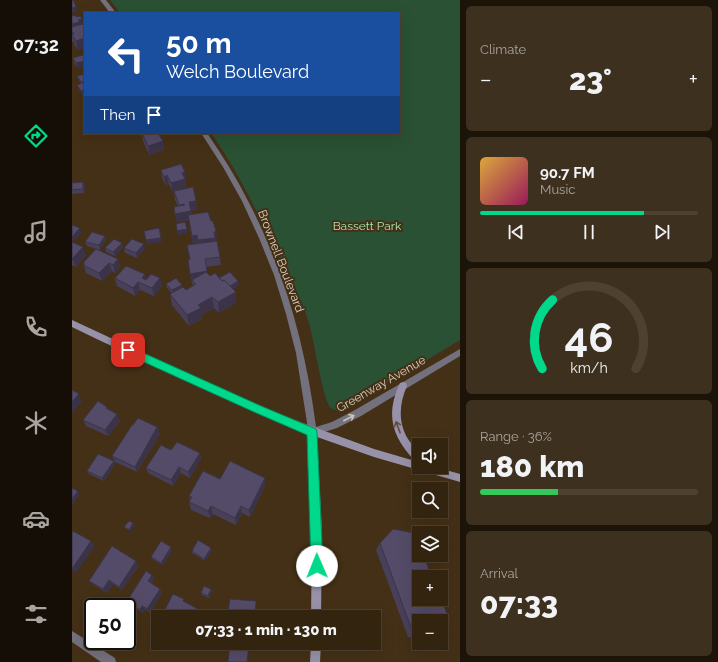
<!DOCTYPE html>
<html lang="en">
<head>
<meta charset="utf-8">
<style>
	body { margin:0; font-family:Raleway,sans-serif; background:#3e301e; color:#f1f3f6; height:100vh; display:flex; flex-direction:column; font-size:15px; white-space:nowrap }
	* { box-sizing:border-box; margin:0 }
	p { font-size:13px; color:#a9a49f }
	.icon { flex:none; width:22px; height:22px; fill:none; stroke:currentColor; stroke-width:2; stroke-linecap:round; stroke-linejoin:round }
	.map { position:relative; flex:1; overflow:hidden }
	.side { display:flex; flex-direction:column; gap:6px; padding:6px; background:#1c1409; width:258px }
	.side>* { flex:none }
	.top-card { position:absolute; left:12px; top:12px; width:316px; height:122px; border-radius:0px; box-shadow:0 4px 16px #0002,0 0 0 1px #4e4130; background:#1a4fa0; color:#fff; overflow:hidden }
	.buttons { position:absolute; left:340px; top:438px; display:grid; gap:8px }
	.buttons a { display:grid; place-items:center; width:36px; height:36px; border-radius:0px; background:#332410; box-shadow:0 4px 16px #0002,0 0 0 1px #4e4130; font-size:20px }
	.speed { position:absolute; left:12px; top:598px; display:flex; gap:8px; font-size:20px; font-weight:700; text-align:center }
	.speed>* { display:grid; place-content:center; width:52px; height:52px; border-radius:50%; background:#332410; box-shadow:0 4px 16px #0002,0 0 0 1px #4e4130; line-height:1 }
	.speed .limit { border:2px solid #111; border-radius:6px; background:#fff; color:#111 }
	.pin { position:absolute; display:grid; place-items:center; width:34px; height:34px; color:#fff; margin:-17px; border-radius:8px; box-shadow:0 2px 6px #0006 }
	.me { position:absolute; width:44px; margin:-22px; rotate:359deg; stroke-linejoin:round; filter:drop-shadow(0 0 3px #0008) }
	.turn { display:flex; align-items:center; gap:14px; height:84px; padding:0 16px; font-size:18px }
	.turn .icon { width:52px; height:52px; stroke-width:2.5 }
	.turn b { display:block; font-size:28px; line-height:34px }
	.then { display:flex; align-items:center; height:38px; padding:0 16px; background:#0003; gap:8px; font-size:15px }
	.big { font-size:30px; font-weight:800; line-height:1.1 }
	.side .card { flex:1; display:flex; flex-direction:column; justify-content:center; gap:6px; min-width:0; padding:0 14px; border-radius:6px; background:#3e301e }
	.side .dial { align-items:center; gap:0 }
	.dial svg { height:104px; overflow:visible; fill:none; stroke:#4e4130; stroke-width:7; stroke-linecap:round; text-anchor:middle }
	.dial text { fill:#f1f3f6; stroke:none }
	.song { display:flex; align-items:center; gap:12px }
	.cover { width:48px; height:48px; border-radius:6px; background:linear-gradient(135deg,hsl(40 70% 55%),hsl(330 70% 35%)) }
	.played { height:4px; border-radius:2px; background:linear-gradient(90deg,#00d98c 75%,#4e4130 75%) }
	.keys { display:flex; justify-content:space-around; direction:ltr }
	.heat { display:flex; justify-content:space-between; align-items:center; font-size:22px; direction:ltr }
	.charge { height:6px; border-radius:3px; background:linear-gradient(90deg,#34c759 36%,#4e4130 0) }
	.trip { position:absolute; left:79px; top:610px; width:230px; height:40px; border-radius:0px; background:#332410; box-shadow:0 4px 16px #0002,0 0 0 1px #4e4130; font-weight:800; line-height:40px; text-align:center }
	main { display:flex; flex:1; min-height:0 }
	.tab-bar { display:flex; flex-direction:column; width:72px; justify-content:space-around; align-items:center; background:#140e06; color:#a9a49f }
	.tab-bar .icon { width:28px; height:28px }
	.tab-bar .current { color:#00d98c }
	.tab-bar b { font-size:18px; color:#f1f3f6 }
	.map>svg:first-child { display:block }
	.green { fill:#2a5134 }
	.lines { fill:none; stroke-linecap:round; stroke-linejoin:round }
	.street { fill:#74717f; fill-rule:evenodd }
	.secondary { fill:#9792a9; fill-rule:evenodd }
	.wall { fill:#484059 }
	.shaded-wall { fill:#3b3449 }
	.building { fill:#544b68; stroke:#3b3449 }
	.oneway { stroke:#cdc2b7 }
	.oneway2 { stroke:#5d4d42 }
	.route { fill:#00d98c; stroke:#008d5b }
	.labels { text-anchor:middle; stroke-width:4; stroke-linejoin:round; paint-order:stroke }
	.park-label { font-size:12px; fill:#a3e9b2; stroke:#443016 }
	.street-label { font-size:12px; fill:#ddd0c1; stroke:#443016 }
</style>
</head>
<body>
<main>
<nav class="tab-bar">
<b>07:32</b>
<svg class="icon current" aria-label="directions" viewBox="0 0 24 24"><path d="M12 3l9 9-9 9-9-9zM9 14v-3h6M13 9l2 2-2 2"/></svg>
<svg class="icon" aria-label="music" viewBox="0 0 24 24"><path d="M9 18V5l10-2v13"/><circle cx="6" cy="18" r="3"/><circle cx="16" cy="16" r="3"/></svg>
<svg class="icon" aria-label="phone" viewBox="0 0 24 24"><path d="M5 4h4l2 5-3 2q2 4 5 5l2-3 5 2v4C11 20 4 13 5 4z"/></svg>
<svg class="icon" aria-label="climate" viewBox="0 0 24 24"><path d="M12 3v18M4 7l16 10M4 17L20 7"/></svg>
<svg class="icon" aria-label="car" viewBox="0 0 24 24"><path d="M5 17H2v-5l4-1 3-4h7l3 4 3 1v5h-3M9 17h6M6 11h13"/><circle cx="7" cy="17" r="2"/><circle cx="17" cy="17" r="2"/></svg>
<svg class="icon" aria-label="filters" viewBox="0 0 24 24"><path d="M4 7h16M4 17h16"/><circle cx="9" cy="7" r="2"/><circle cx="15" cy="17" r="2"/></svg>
</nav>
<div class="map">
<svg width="388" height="662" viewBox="0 0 388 662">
	<rect width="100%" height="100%" fill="#443016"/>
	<!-- green -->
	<path class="green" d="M38 0H388V340L272 410C266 411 262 411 258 407 251 399 242 342 238 327 231 301 217 277 205 253 185 212 166 171 139 133H327V13H48Z"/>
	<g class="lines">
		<!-- street -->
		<path class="street" d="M28 0H34L44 13H38Z
			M129 133H135C150 155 164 177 176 201 213 271 234 348 244 427L260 422 283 410 388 349V356L289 416 265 428 240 436 237 435 224 353 214 314 202 275 187 238 170 201 151 167Z
			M0 631 43 658 44 662H29L0 642Z"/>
		<!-- secondary -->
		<path class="secondary" d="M0 320 131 381 217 418 302 449 343 461C320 437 313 415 328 383L331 382 334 383 335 386C327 404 326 422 336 439 339 444 344 447 346 452 348 455 347 463 347 467H363L388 474V482L302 457 245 437 250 533 249 617H239L240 533 236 433C155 402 77 364 0 327Z
			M239 643H249L248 662H238Z"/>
	</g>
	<!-- wall -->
	<path class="wall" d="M0 16 4 17 11 23 8 24 13 48 6 50 2 44V41L0 42Z
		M1 58H13V66L5 68 2 63Z
		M13 74 11 96 7 89 5 85 9 84 7 81 5 76Z
		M70 133H87L92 150 77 155 71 141Z
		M89 170 113 172 114 187 100 191 97 184 94 185 90 178Z
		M11 182 13 186 12 193 0 194V183Z
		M102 191 124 201 125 209 119 211 120 215 139 221 145 240H143L144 241 148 257 149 265 134 267 135 274 138 276 147 278 167 285 160 289 164 292V303L147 313 142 308 130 314V319L117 326 100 305 98 294 100 293 95 288 94 284 110 285V287L114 290 121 286 116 260 118 259 126 244V243L121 244 117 220 105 222 102 207 106 206 103 200Z
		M34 240 28 250 15 246 13 242Z
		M0 242 14 255 4 267 0 265Z
		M51 247 43 256 34 252 33 248Z
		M52 248H73L65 258 53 253Z
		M46 259 48 267 43 273 40 271 30 281 14 273 11 263Z
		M43 278 74 279 90 286 82 296 68 290 63 296 45 286Z
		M36 409 45 414 48 421 36 436 14 426 11 420Z
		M61 425 85 427 88 434 65 472 43 462 40 456Z
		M99 450 128 453 129 459 118 478 109 473 101 486 76 473 74 468Z
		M43 464 32 481 17 474 15 471Z
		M148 479 193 486 178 517 170 513 164 525 141 514 138 518 119 510 117 502 118 500 117 496Z
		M308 543 359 561 355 563 347 621V639L336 637 304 550Z
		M100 550 91 565 80 559 79 557Z
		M140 550 133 561 120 553V551Z
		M67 565 50 590 41 584 35 593 21 584 17 581Z
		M80 575 82 579 79 584 88 589 90 592 78 613 73 609 71 613 58 605 55 601Z
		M139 589 140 591 137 598 130 595 129 593Z"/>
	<!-- shaded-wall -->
	<path class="shaded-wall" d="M4 7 6 11 0 13V8Z
		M10 19 11 23 8 24 9 27 0 29V24L6 20Z
		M13 38V48L6 50 4 41Z
		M13 61V66L5 68 4 63Z
		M13 90V95L11 96 9 91Z
		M91 141 92 150 77 155 76 146Z
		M113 172 114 187 100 191 99 183 110 173Z
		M95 175 97 184 94 185 92 177Z
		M11 182 13 186 12 193 11 189Z
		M124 201 125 209 118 211 117 202Z
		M112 204 119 211 120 220 105 222 103 214 108 213 107 205Z
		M8 228 10 233 0 242V237Z
		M87 228 90 242 75 245 74 240Z
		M115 229V233L106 235 105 231Z
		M144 231 145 240H143L144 246 128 249 126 240Z
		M125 235 126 243 121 244 120 236Z
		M33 236 34 240 28 250 27 245Z
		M50 243 51 247 43 256 41 252Z
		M72 244 73 248 65 258 64 253Z
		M11 247 14 255 4 267 0 259Z
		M46 259 48 267 43 273 41 265Z
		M37 263 40 271 30 281 27 273Z
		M135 271 136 279 120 280V282H119L118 274Z
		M73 274 75 282 72 285 70 278Z
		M88 278 90 286 82 296 80 288Z
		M166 281 167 285 156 291 155 287Z
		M66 282 68 290 63 296 61 288Z
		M110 285V289L101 294 100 290Z
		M164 292V303L147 313 146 302Z
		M140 297 142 308 130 314V319L117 326 115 315 126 305Z
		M7 394 10 401 0 413V402Z
		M45 414 48 421 36 436 33 430Z
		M85 427 88 434 65 472 63 467Z
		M128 453 129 459 118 478 116 472Z
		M42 461 43 464 32 481 30 478Z
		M107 467 109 473 101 486 99 480Z
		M193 478V486L178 517 177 510Z
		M6 491 8 494 0 505V499Z
		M139 506 141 514 138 518 136 511Z
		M169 506 170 513 164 525 163 518Z
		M61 523 63 526 58 532 57 530Z
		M19 541 23 546 4 573 0 569Z
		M99 547 100 550 91 565 89 563Z
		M139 548 140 550 133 561 132 559Z
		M364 555 359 561 348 565 353 559Z
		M64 561 67 565 50 590 47 587Z
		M80 575 82 579 78 585 76 581Z
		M37 580 41 584 35 593 31 589Z
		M88 589 90 592 78 613 75 609Z
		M139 589 140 591 137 598 136 596Z
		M70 606 73 609 71 613 68 610Z
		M126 609 128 613 126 617H122Z
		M177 644V646L176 662H175Z"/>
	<!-- building -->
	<path class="building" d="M0 0 2 2 4 7 0 8Z
		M3 15 4 17 8 16 10 19 6 20 8 22 0 24V16Z
		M10 24 13 27V38L4 41 0 35 2 34 1 32 0 33V27Z
		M11 48H13V52Z
		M11 55 13 58V61L4 63 1 58Z
		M13 74V81L9 82 5 76Z
		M13 82V90L9 91 5 85Z
		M70 133H86L91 141 76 146Z
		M109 164 113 172 110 173 113 179 99 183 95 175 92 177 89 170Z
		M11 182V189L0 190V183Z
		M121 187 124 201 117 202 119 211 103 214 102 207 113 205 112 204 107 205 102 191Z
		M136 212 139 221H141L144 231 142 232 143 238 126 240 125 235 120 236 116 215Z
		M113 222 115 229 105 231 104 224Z
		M0 225 8 228 0 237Z
		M87 228 89 238 74 240 72 231Z
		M20 232 33 236 27 245 13 242Z
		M42 239 50 243 41 252 33 248Z
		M60 239 72 244 64 253 52 248Z
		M145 241 148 257 133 259 135 271 118 274 116 260 118 259 115 245Z
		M0 242 11 247 0 259Z
		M24 249 46 259 41 265 37 263 27 273 11 265 13 264 11 263Z
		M54 266 73 274 70 278 74 280 79 274 88 278 80 288 66 282 61 288 43 278Z
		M134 272 138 276 143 273 150 281 152 280 164 292 146 302 140 297 126 305 129 308 115 315 98 294 111 287 114 290 124 284 120 280Z
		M158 272 166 281 158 286 152 280 150 281 147 278Z
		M104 278 110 285 100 290 94 284Z
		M0 390 7 394 0 402Z
		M26 401 35 407 34 408 45 414 33 430 11 420Z
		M66 418 85 427 63 467 40 456 60 425H61Z
		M105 442 128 453 116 472 107 467 99 480 74 468 89 445 99 450Z
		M26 454 42 461 30 478 15 471Z
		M158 461 193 478 177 510 169 506 163 518 139 506 136 511 117 502 120 497 117 496 131 471 148 479Z
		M0 488 6 491 0 499Z
		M57 521 61 523 57 530 52 527Z
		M321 529 342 533 344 538 347 537V555H364L353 559 360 577H347V599H369V598L378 622 369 632V621H347V635L341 633 308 543Z
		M1 531 19 541 0 569V533Z
		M126 540 139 548 132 559 120 551Z
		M89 541 99 547 89 563 79 557Z
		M40 546 64 561 47 587 37 580 31 589 17 581Z
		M74 571 80 575 76 581 88 589 75 609 70 606 68 610 55 601Z
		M132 586 139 589 136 596 129 593Z
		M101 594 112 599 111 601 126 609 122 617H89Z
		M158 599 184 601 183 617H155Z
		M158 643 177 644 175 662H156Z"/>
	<!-- one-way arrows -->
	<defs><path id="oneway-shaft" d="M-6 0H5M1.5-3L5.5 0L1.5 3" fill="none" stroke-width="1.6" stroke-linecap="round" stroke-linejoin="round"/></defs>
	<use class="oneway" href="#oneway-shaft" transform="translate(277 418) rotate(-27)"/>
	<use class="oneway2" href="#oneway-shaft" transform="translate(326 427) rotate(-110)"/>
	<!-- route -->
	<path class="route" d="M56 346 189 406 244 429 245 432 251 566 249 570 245 571 241 570 239 566 235 435 182 412 52 353 51 350 52 347Z"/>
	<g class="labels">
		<!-- park labels -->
		<g class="park-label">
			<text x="295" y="230">Bassett Park</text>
		</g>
		<!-- street labels -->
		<g class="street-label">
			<text transform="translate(209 261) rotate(69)" y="4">Brownell Boulevard</text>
			<text transform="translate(309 384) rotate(-30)" y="4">Greenway Avenue</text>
		</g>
	</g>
</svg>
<div class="buttons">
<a><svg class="icon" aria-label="sound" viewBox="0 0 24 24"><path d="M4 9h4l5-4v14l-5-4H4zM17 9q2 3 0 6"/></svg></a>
<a><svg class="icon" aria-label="search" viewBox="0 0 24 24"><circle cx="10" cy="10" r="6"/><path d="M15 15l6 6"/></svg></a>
<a><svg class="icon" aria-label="layers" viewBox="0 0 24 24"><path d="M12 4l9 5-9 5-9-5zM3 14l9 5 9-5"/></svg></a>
<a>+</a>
<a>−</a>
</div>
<div class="speed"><div class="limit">50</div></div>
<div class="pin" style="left:56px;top:350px;background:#d93025"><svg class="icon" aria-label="arrive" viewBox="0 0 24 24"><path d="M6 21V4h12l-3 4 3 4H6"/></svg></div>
<svg class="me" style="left:245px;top:566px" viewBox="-20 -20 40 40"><circle r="19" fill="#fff"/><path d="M0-13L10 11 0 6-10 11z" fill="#00d98c"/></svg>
<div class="trip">07:33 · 1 min · 130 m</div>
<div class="top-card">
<div class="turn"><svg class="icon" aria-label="left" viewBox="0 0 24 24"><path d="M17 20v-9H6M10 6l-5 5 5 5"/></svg><div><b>50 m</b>Welch Boulevard</div></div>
<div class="then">Then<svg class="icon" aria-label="arrive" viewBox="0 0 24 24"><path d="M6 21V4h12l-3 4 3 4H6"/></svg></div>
</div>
</div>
<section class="side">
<div class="card"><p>Climate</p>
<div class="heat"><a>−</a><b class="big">23°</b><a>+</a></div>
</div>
<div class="card">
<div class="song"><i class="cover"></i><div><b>90.7 FM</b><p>Music</p></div></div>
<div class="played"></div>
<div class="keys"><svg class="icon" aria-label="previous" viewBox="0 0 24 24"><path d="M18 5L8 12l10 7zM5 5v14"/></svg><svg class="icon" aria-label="pause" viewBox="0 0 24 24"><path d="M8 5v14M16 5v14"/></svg><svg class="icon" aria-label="next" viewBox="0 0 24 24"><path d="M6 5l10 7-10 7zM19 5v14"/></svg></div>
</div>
<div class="card dial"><svg viewBox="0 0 100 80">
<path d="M14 69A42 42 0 1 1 86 69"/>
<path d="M14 69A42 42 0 0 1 22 16" stroke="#00d98c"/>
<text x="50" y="56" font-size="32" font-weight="700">46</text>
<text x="50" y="72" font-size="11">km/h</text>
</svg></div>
<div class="card"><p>Range · 36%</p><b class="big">180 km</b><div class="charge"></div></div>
<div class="card"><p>Arrival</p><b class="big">07:33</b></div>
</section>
</main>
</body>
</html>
